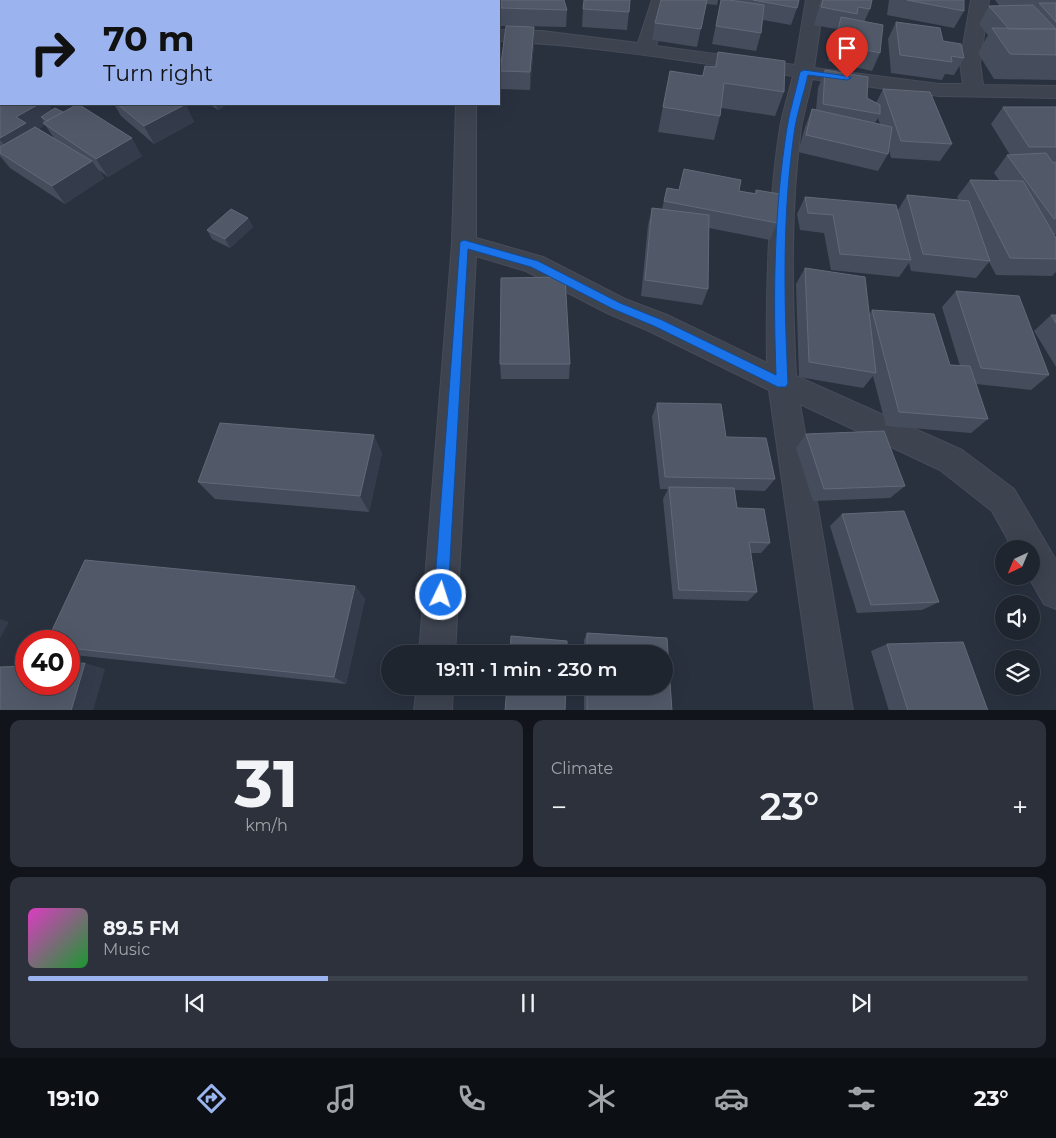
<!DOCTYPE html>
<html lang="en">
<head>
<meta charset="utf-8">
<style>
	body { margin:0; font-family:Montserrat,sans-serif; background:#2c313b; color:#f1f3f6; height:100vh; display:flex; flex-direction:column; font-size:19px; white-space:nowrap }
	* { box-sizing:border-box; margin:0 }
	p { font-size:16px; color:#a1a5aa }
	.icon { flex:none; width:28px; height:28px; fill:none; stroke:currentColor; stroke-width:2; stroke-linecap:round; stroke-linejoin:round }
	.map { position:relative; height:710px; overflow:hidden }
	.panel { display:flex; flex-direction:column; gap:10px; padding:10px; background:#11141a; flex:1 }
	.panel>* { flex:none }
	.top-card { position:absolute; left:0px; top:0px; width:500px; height:105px; box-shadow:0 5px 20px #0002,0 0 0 1px #3c424b; background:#9bb3ee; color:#111; overflow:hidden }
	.needle { width:32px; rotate:224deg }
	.controls { position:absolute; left:995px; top:540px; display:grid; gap:10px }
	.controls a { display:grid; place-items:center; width:45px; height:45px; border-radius:50%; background:#1f252f; box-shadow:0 5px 20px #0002,0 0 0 1px #3c424b; font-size:25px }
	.speed { position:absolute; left:15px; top:630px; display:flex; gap:10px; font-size:25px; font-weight:700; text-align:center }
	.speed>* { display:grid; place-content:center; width:65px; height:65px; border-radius:50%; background:#1f252f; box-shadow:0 5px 20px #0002,0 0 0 1px #3c424b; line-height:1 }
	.speed .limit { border:8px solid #d22; background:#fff; color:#111 }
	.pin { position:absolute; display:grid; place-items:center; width:42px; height:42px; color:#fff; margin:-51px -21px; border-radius:50% 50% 50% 0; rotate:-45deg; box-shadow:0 0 5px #0007 }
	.pin .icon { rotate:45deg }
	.me { position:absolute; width:55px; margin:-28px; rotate:4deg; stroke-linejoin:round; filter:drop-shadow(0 0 4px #0008) }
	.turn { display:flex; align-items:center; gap:18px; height:105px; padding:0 20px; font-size:22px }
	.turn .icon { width:65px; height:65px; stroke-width:2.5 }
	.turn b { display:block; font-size:35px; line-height:42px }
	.big { font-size:38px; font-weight:600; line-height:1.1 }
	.panel .widget { flex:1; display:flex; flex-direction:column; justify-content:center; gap:8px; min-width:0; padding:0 18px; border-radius:10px; background:#2c313b }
	.panel .dial { align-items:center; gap:0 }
	.dial b { font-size:65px; line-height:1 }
	.song { display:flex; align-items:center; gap:15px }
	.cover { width:60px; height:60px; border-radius:8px; background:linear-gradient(135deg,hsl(310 70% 55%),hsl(130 70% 35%)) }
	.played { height:5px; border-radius:2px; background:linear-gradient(90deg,#9bb3ee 30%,#3c424b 30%) }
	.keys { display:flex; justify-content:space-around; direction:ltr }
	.heat { display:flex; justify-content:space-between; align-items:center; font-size:28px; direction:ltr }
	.panel .tiles { flex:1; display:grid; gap:10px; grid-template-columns:1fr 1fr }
	.widget:last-child { grid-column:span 2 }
	.trip { position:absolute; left:381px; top:645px; width:292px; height:50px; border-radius:25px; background:#1f252f; box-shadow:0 5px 20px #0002,0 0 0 1px #3c424b; font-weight:600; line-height:50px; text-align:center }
	.menu { display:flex; height:80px; justify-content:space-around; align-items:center; background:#0c0f13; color:#a1a5aa }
	.menu .icon { width:35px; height:35px }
	.menu .on { color:#9bb3ee }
	.menu b { font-size:22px; color:#f1f3f6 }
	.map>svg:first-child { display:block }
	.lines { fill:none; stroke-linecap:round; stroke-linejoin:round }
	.minor-casing { stroke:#474c59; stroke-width:2 }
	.minor { fill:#3d434f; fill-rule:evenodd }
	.wall { fill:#454d5d; fill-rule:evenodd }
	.shaded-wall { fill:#343c4c }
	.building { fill:#515969; stroke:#626978 }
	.route { fill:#1a73e8; stroke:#114b97 }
</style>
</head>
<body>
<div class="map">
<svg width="1056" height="711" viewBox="0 0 1056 711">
	<rect width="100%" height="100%" fill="#29313f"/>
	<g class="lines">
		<!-- minor casing -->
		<g class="minor-casing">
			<path id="minor" d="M289 0H308L309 1H290Z
				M463 0H481V1H463Z
				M652 0H670L656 46 795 65 806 0H824L814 68 939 84H963L960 63 971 0H989L980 63 983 85 1056 86V98L939 96 812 79C809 95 804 111 801 128 790 210 792 293 796 376L962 450 1014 489 1056 560V609L1044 604 1028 576H1031V549H1013L992 511 940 470 800 404 853 711H815L769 390 649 331 607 313 526 271 476 256 455 654H419L452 244 456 104H476V238L543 257 625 299 667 315 767 363C766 284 768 206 780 128 783 111 789 93 793 76 695 63 598 45 499 41V30L542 31 638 43Z
				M417 686H453L452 711H414Z"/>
		</g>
		<!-- minor -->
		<use href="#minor" class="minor"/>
	</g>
	<!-- wall -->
	<path class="wall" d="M1 0H67H66L67 1H1V67L0 66V1Z
		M320 0H381V1H322Z
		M384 0H426L424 1H386Z
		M661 0H718L717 5 706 4 697 47 652 40 655 23Z
		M721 0H799L797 8 791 25 763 20 761 33 756 51 712 44Z
		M821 0H872L870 9 864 22 880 53 872 71 828 61 834 34 836 29 814 25Z
		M889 0H964V11L954 28 887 15Z
		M995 0H1056V80L994 79 978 53 988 35 979 24 989 6 1018 5H999Z
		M501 8 567 10 566 27 522 26 534 27V44L530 90 500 89V71L506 26H501Z
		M583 9 629 12 627 30 582 27Z
		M896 22 943 41 964 58 954 75 945 74 942 80 891 73 888 39Z
		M718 52 784 92 775 116 721 108 720 116 714 140 658 132 670 71 702 76 705 66 714 67Z
		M825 70 867 98 876 103 883 89 952 144 940 161 891 158 889 150 888 154 878 171 798 152 805 127 812 109 816 110 818 88ZM878 118 880 124 875 123Z
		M0 101 1 104H48L52 110 142 156 108 177 99 170 104 178 65 204 10 168 0 156ZM45 125 54 138 39 129Z
		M114 104H185L194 122 154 144 121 116Z
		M209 104H229L218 110Z
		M1003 107H1056V235H1054L1056 237V272L1052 276 996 275 989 262 976 278 911 271 909 263 899 277 831 270 824 233 800 230 797 214 805 197 898 210 907 195 959 200 957 197 970 180H999L994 173 1007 155H1010L991 124Z
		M667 188 679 190 739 191 755 193 756 190 777 223 770 240 709 228 708 289 702 305 641 296 648 225 652 208 662 209Z
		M248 218 253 227 230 248 212 239 207 230Z
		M805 268 869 315 872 310 950 365 960 366 942 307 956 291 1049 375 1031 390 976 384 988 419 971 433 886 426 873 376 863 388 799 377 796 284Z
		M1051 315H1056V367L1034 331Z
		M500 364H570L569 379H501Z
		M657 403 726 437 775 479 765 491 735 490 737 508 770 543 761 553H751L757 592 748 601 673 599 663 499 668 489H660L652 417Z
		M806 434 905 486 890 498 813 501 796 448Z
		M382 453 369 512 215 499 198 482Z
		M842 514 939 602 922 610 857 613 830 526Z
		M355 586 365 599 346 684 74 655 69 653V641Z
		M587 633 667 638 672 711H584V686H665V654H584V640Z
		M887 644 988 711H889L871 651Z"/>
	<!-- shaded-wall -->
	<path class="shaded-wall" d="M53 0H67H66L67 1H54Z
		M155 0H164V1H153Z
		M239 0H255V1H237Z
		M335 0H348V1H336Z
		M356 0H381V1H356Z
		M402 0H426L424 1H402Z
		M1 25V49L0 50V26Z
		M534 27V44L530 90V72Z
		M39 104H48L57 117 49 122 41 117 46 125 43 123 45 125 34 132 13 156 0 140V138L16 117Z
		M186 104 194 122 154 144 144 126Z
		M215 104H229L218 110Z
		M132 138 142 156 108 177 96 159Z
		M92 161 104 178 65 204 52 186Z
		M248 218 253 227 230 248 225 239Z
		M374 435 382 453 369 512 360 496Z
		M355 586 365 599 346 684 334 677Z
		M0 619 9 622 0 638Z
		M85 663 105 669 93 711H71Z"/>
	<!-- building -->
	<path class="building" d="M1 0H27L30 1H1V25L0 26V1Z
		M34 0H56L54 1H37Z
		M85 0H155L153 1H83Z
		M181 0H239L237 1H183Z
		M501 0H564L567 10 501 8Z
		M584 0H630L629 12 583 9Z
		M661 0H707L701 29 655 23Z
		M721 0H729L764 5 761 33 716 26Z
		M753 0H799L797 8Z
		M823 0H872L870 9 858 7 857 14 821 7Z
		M907 0H964V11Z
		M1039 3H1056V22Z
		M1033 5 1056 29H1009L989 6Z
		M841 17 883 25 880 53 835 43Z
		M896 22 940 28 943 41 961 44 964 58 951 56 952 62 900 55Z
		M506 26 534 27 530 72 500 71Z
		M992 28 1056 29V55L1010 54Z
		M0 40H1V55L0 54Z
		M718 52 785 61 784 92 724 83 720 116 663 107 670 71 703 76 705 66 716 67Z
		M825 70 868 77 867 98 880 105V114L823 104Z
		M883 89 930 92 952 144 901 141Z
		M1 100V104H39L16 117 26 123 0 138V101Z
		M78 104 132 138 96 159 43 123Z
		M117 104H186L144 126Z
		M1003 107H1056V147H1029Z
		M55 108 63 112 47 121 41 117Z
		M812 109 892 127 888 154 806 135Z
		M35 127 92 161 52 186 0 153V147Z
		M1046 153 1053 163 1056 162V218L1054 219 1007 155Z
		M684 169 741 180 739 191 756 194V190L780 194 777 223 664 201 667 188 679 190Z
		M970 180 1023 181 1056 238V259L1010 258Z
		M907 195 969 201 990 261 923 254Z
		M805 197 896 205 911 260 840 254 833 215 808 213Z
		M652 208 709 215 708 289 645 280Z
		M231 209 248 218 225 239 207 230Z
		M805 268 865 277 876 373 809 362Z
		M565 277 570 364H500L501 278Z
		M956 291 1019 296 1049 375 981 368Z
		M872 310 934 314 950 365 970 366 988 419 899 412Z
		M1051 315H1056V323Z
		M657 403 721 404 726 437 766 438 775 479 665 477Z
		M220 423 374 435 360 496 198 482Z
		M884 431 905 486 824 489 806 434Z
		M669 487 734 488 737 508 764 509 770 543 749 542 757 592 679 590Z
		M904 511 939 602 871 605 842 514Z
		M85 560 355 586 334 677 69 648V641H47Z
		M587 633 667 638 672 711H587V686H665V654H587Z
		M511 636 567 641V654H510Z
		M963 642 988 711H908L887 644Z
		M85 663 71 711H0V667L26 666V684H69V664Z
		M507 686H566L565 711H505Z"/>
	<!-- route -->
	<path class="route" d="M804 70 847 76 851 78 847 80 808 75C804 93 798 110 795 127 782 212 784 298 788 383L786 387H778L654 326 613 309 531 267 468 249 448 595 446 600 441 602 436 600 434 595 460 242 464 240 538 261 620 303 662 320 776 375C773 292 774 210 787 128 790 109 796 91 800 72Z"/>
</svg>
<div class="controls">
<a><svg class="needle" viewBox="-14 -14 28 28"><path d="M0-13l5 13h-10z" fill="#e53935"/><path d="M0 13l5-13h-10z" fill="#a1a5aa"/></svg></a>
<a><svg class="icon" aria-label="sound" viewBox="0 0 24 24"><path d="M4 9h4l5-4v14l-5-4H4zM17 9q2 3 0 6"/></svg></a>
<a><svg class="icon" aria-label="layers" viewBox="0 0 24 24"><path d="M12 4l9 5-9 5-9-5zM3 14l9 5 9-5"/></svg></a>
</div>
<div class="speed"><div class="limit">40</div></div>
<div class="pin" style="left:847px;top:78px;background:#d93025"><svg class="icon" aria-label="arrive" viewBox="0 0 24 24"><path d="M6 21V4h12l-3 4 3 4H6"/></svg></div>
<svg class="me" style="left:441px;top:595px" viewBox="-20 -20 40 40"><circle r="17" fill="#1a73e8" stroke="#fff" stroke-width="3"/><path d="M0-11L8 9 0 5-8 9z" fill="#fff"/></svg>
<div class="trip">19:11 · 1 min · 230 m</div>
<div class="top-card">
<div class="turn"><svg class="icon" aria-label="right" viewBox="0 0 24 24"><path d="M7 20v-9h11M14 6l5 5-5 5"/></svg><div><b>70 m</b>Turn right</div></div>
</div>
</div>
<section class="panel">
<div class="tiles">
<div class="widget dial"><b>31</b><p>km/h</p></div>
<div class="widget"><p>Climate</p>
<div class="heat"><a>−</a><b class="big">23°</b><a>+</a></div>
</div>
<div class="widget">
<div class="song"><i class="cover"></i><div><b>89.5 FM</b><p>Music</p></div></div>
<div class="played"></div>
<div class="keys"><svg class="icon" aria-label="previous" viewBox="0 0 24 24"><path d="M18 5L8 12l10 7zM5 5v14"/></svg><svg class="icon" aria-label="pause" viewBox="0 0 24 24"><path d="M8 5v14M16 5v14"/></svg><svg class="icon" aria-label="next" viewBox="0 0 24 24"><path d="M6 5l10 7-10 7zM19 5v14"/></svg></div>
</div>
</div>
</section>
<nav class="menu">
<b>19:10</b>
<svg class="icon on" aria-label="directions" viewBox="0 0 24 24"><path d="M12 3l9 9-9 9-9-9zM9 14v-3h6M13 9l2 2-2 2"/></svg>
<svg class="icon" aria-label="music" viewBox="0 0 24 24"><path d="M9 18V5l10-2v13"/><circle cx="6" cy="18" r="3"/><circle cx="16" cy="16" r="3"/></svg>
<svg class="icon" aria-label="phone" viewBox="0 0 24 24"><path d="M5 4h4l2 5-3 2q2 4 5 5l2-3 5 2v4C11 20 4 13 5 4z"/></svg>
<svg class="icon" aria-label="climate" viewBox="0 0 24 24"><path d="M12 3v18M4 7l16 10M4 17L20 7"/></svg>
<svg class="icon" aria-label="car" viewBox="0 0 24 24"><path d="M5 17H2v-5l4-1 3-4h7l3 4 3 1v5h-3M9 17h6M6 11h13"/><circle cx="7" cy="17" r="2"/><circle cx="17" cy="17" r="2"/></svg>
<svg class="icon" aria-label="filters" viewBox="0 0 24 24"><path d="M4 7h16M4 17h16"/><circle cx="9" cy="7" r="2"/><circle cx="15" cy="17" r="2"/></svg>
<b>23°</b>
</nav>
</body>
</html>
